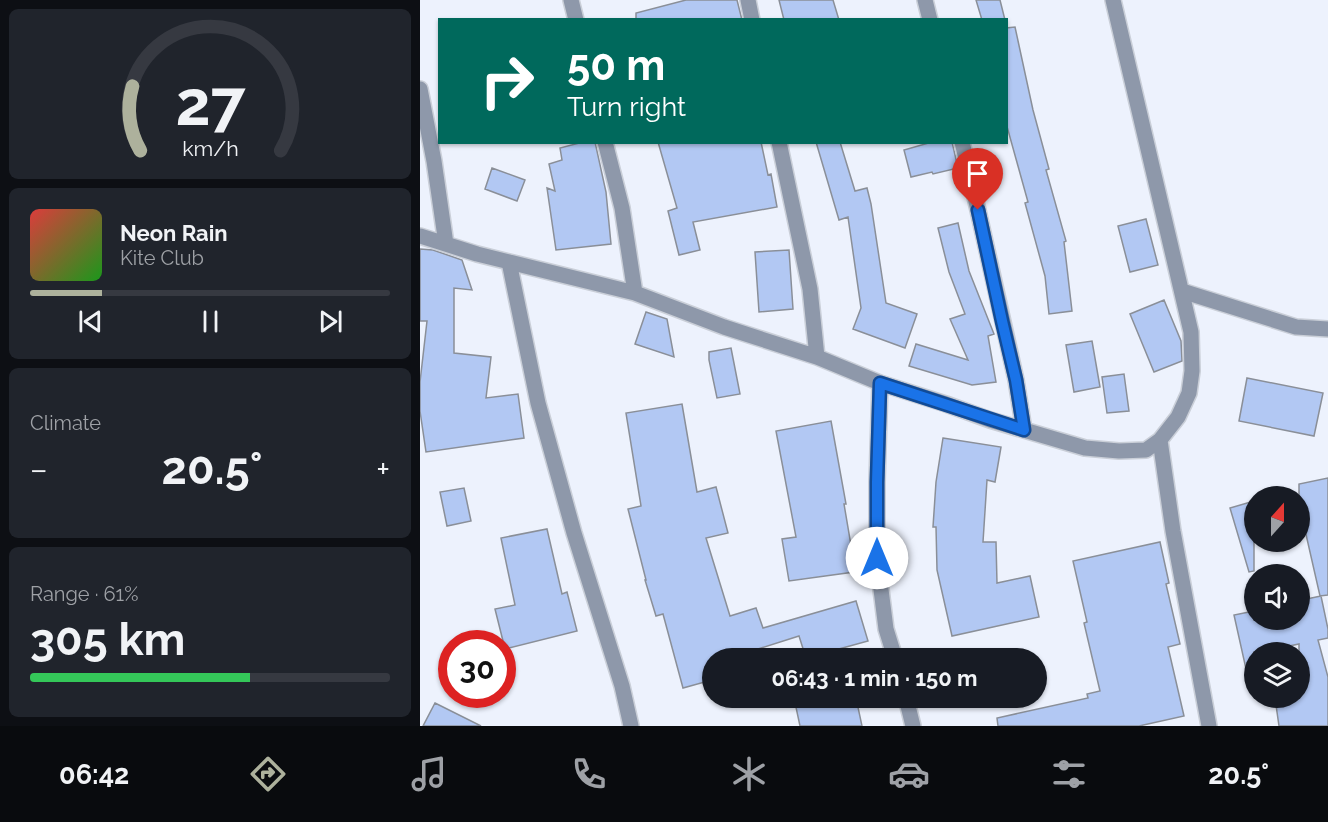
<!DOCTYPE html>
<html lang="en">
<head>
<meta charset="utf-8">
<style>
	body { margin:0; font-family:Raleway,sans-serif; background:#20242c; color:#f1f3f6; height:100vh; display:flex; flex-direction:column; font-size:22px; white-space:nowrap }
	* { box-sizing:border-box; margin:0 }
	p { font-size:20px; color:#9ea1a6 }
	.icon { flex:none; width:33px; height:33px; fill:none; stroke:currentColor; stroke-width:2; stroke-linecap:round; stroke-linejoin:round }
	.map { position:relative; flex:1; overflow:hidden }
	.details { display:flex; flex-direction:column; gap:9px; padding:9px; background:#0d0f14; width:420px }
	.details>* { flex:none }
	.hud { position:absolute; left:18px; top:18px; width:570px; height:126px; border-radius:0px; box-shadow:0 2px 4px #0004; background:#00695c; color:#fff; overflow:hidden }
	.needle { width:39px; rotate:21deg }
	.fabs { position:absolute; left:824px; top:486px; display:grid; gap:12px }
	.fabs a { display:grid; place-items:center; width:66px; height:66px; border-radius:50%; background:#171b24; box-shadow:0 2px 4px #0004; font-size:30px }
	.speed { position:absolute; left:18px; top:630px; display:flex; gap:12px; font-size:30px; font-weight:700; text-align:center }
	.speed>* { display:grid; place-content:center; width:78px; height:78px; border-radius:50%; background:#171b24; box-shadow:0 2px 4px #0004; line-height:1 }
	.speed .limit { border:9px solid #d22; background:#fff; color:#111 }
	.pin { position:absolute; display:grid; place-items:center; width:51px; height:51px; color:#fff; margin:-62px -26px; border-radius:50% 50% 50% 0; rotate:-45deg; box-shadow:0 0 6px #0007 }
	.pin .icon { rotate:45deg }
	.me { position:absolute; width:66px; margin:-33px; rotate:0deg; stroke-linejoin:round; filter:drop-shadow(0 0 4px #0008) }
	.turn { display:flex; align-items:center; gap:21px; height:126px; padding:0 30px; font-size:27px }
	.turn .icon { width:78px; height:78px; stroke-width:2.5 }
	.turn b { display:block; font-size:42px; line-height:51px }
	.big { font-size:45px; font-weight:700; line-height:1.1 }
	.details .widget { flex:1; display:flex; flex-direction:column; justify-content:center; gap:9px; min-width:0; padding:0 21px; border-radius:9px; background:#20242c }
	.details .dial { align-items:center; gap:0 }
	.dial svg { height:156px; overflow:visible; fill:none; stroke:#363941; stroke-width:7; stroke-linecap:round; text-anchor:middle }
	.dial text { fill:#f1f3f6; stroke:none }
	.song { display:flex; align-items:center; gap:18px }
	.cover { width:72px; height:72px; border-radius:9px; background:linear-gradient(135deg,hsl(0 70% 55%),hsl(120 70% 35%)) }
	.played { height:6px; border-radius:3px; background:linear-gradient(90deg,#adb19c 20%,#363941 20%) }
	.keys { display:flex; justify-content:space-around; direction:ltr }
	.heat { display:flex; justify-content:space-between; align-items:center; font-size:33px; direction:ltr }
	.charge { height:9px; border-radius:4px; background:linear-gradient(90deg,#34c759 61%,#363941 0) }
	.trip { position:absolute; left:282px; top:648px; width:345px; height:60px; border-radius:30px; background:#171b24; box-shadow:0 2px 4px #0004; font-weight:700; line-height:60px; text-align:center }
	.dock { display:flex; height:96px; justify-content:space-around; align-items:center; background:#090b0e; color:#9ea1a6 }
	.dock .icon { width:42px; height:42px }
	.dock .selected { color:#adb19c }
	.dock b { font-size:27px; color:#f1f3f6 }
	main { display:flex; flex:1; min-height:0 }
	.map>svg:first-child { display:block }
	.building { fill:#b2c8f3; stroke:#8a8f98; stroke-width:1.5 }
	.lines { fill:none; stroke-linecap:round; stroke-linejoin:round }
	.minor-casing { stroke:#cacfd8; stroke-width:18 }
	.minor { stroke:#8e98aa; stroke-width:15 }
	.route-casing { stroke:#114b97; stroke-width:15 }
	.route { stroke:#1a73e8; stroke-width:10 }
</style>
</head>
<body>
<main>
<section class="details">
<div class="widget dial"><svg viewBox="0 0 100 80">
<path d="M14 69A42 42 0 1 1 86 69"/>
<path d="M14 69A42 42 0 0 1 10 36" stroke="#adb19c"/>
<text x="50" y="56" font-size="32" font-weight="700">27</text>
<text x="50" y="72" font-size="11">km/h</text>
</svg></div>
<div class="widget">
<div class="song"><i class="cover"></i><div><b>Neon Rain</b><p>Kite Club</p></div></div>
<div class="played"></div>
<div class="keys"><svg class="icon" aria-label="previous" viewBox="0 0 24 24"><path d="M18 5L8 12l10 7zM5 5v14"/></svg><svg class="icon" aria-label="pause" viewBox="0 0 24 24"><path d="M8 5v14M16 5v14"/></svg><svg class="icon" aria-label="next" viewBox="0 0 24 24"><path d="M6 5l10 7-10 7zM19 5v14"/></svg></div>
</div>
<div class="widget"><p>Climate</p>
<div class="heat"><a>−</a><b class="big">20.5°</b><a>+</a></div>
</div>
<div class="widget"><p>Range · 61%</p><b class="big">305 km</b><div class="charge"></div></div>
</section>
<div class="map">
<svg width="908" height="726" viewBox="0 0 908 726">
	<rect width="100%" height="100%" fill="#edf2fd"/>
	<!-- building -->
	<path class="building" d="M266 0H317L322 20H216V13Z
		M359 0H413L419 20H364Z
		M556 0H580L585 20H562Z
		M595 27 613 110 629 169 626 170 646 241 644 242 652 311 629 314 625 276 605 203 608 202 586 123V28Z
		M163 142H175L186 192 191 244 136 250 127 188 135 191 129 164 142 160 140 148Z
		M238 142H341L348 175 351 174 357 207 273 222 280 250 259 255 248 211 257 208Z
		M396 142H420L435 191 447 188 451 204 466 303 497 314 485 348 433 329 441 308 428 217 419 220Z
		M512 142H532L538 168 513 174 512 172 491 177 484 150Z
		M72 168 105 180 97 201 65 189Z
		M726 219 738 265 710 272 698 226Z
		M538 223 549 271 574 334 568 336 576 382 552 385 489 366 496 344 548 360 530 319 545 314 529 272 518 228Z
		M0 249 13 250 42 260 52 290 34 288V353L71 357 66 398 98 394 104 438 6 452 0 411V382L7 321H0Z
		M369 250 373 309 339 312 335 252Z
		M744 300 761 341 762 361 734 372 710 314Z
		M226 312 247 319 254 357 215 344Z
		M672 341 680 387 654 392 646 345Z
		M311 348 320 394 297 398 289 360V352Z
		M704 374 709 411 687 413 682 377Z
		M827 378 903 393 894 436 819 421Z
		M262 404 277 492 296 487 308 533 286 538 310 616 336 608 343 628 436 601 448 641 386 658 379 636 319 655 320 658H292V680L263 688 243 614 236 616 225 580H226L208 509 221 506 206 413Z
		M411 421 426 504H424L434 563V572L369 581 362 539 376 537 356 431Z
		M523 438 581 447 575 482 567 480 563 542H576L577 583 610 576 619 617 532 636 517 570 516 527H513L516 482Z
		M908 478V595L900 596 885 530 879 532V484Z
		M44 488 51 521 27 526 20 492Z
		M834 501V571L829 572 810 508Z
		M127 529 142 594 147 592 157 631 85 649 75 609 95 605 81 538Z
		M740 542 749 583 746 584 760 644 748 647 764 716 719 726H578L577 718 668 698 667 694 680 691 664 623 667 622 653 561Z
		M885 593 887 599 901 596 908 629V638L898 640 908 677V726H859L855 698H879V644L840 652H834V668L826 669 814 615 834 611V620H879V594Z
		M374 698H436L442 726H380Z
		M15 703 61 726H3Z"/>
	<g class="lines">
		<!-- minor casing -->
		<g class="minor-casing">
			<path id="minor" d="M151 0 156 20
				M328 0 332 20
				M505 0 510 20
				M0 89 14 161 26 244
				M185 142 202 208 215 293
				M359 142 390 289 397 357
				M542 142 553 188 596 380 604 430
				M0 236 57 254 215 293 304 327 397 357 460 383 526 404 570 420 665 448 699 451 726 450 740 440 758 417 769 393 772 371 771 332 693 0
				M89 262 118 403 154 533 202 686 211 726
				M762 291 876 327 908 329
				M460 383 457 482V558L466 629 475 658
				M740 440 753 531 789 726
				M486 698 493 726"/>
		</g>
		<!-- minor -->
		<use href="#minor" class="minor"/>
	</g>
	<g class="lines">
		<!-- route casing -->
		<g class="route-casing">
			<path id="route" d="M457 558V482L460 383 604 430 596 380 582 321 558 210"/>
		</g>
		<!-- route -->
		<use href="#route" class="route"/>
	</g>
</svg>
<div class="fabs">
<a><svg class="needle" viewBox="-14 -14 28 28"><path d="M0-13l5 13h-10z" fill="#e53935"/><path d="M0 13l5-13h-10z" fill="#9ea1a6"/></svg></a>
<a><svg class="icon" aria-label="sound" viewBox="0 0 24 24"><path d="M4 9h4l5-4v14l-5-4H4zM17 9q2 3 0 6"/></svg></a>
<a><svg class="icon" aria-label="layers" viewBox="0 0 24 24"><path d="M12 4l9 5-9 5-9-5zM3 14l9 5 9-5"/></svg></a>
</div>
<div class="speed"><div class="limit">30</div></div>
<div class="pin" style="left:558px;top:210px;background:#d93025"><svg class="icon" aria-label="arrive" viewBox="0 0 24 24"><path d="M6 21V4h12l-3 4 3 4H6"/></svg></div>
<svg class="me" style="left:457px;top:558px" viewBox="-20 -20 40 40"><circle r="19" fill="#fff"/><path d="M0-13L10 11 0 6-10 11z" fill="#1a73e8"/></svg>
<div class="trip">06:43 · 1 min · 150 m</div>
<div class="hud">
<div class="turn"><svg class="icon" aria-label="right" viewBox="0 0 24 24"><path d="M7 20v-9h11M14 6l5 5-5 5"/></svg><div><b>50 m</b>Turn right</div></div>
</div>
</div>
</main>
<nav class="dock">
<b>06:42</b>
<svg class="icon selected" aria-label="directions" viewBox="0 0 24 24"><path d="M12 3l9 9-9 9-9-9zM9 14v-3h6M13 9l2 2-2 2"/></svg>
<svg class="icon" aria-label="music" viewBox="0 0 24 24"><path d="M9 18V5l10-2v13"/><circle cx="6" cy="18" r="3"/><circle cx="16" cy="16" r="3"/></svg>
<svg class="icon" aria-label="phone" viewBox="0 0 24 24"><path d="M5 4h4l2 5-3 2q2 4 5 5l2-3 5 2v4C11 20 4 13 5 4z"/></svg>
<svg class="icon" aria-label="climate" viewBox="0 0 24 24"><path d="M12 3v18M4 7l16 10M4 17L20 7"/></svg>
<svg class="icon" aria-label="car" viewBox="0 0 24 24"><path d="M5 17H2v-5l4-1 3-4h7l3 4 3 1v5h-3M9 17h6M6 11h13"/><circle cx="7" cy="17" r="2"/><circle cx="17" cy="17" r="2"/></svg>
<svg class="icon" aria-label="filters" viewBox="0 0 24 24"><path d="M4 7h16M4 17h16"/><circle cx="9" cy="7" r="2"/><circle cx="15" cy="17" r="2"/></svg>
<b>20.5°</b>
</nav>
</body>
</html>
